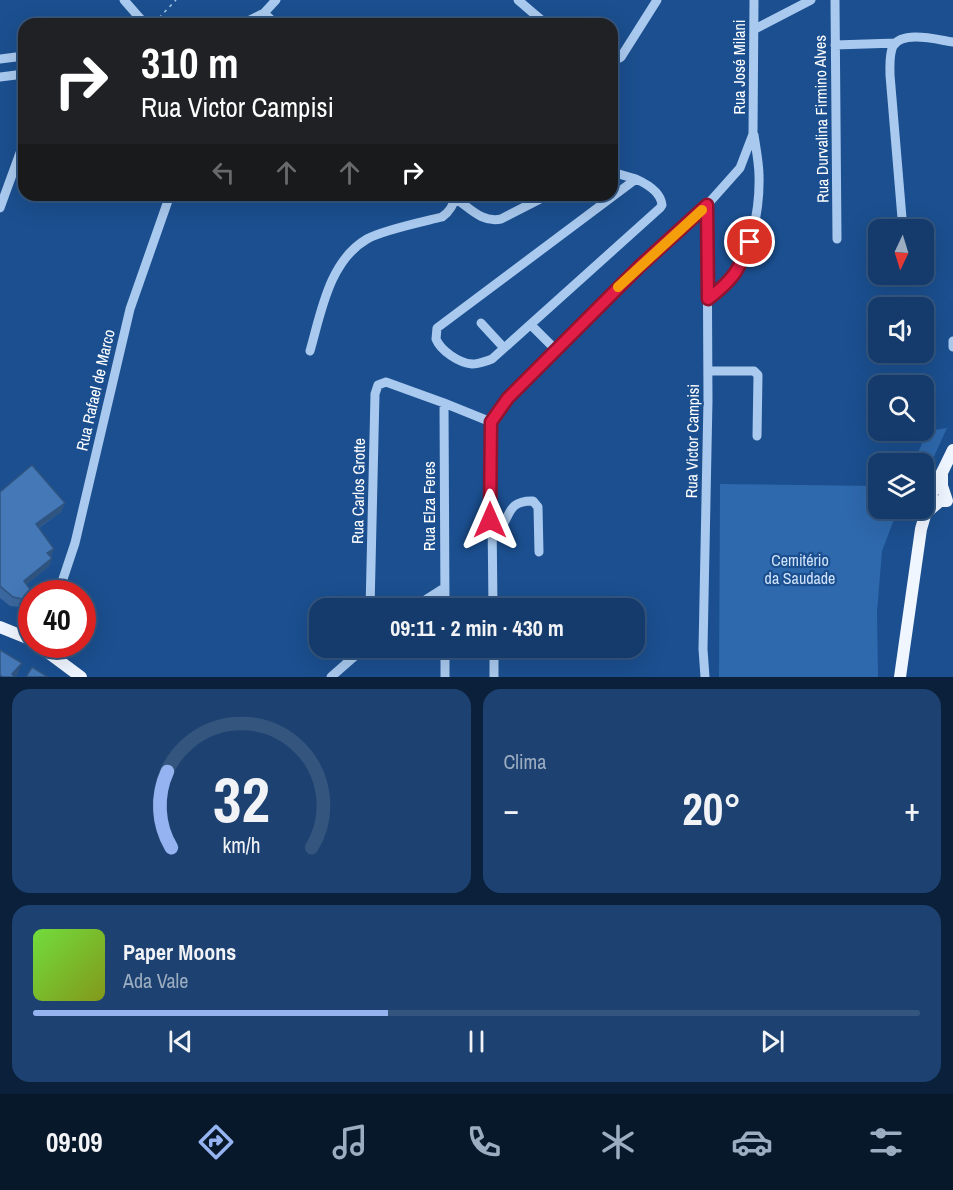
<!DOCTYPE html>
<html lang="pt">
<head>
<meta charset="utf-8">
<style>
	body { margin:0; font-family:"Archivo Narrow",sans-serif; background:#1d4271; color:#f1f3f6; height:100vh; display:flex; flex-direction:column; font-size:22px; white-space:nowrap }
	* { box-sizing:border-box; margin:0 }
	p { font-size:20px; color:#9dadc1 }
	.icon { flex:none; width:33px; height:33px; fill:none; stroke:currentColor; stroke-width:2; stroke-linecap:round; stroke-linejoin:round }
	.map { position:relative; height:677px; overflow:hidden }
	.sheet { display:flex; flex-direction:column; gap:12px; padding:12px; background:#0b203b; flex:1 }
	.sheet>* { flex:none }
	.banner { position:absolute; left:18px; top:18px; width:600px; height:183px; border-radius:18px; box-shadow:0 6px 24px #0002,0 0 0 2px #33557e; background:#202124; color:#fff; overflow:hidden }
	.needle { width:39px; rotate:184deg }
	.fabs { position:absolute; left:868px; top:219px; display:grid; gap:12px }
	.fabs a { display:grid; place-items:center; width:66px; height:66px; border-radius:12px; background:#143b6b; box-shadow:0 6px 24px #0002,0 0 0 2px #33557e; font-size:30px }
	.speed { position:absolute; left:18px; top:580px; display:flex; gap:12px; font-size:30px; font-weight:700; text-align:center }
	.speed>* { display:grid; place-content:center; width:78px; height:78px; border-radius:50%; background:#143b6b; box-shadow:0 6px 24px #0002,0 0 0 2px #33557e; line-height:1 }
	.speed .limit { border:9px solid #d22; background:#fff; color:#111 }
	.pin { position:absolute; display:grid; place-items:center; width:51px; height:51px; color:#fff; margin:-26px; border:3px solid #fff; border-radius:50%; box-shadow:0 2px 6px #0007 }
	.me { position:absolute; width:66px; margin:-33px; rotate:0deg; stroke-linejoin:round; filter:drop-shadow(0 0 4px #0008) }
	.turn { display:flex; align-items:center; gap:21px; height:126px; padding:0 24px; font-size:27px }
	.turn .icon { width:78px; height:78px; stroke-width:2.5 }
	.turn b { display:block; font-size:42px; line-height:51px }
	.lanes { display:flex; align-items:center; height:57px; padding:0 24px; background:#0003; justify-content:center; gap:30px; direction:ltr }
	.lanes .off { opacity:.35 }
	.big { font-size:45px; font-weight:700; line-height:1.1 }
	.sheet .card { flex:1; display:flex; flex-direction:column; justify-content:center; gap:9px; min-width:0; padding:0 21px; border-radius:18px; background:#1d4271 }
	.sheet .dial { align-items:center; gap:0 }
	.dial svg { height:156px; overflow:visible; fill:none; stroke:#33557e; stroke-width:7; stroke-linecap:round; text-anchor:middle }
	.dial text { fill:#f1f3f6; stroke:none }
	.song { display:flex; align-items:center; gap:18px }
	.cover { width:72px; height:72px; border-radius:9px; background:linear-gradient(135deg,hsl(100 70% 55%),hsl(70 70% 35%)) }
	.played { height:6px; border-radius:3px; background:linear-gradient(90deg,#95b2f1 40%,#33557e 40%) }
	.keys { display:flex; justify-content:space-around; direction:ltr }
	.heat { display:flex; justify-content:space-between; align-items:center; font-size:33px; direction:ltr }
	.sheet .tiles { flex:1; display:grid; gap:12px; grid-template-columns:1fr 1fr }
	.card:last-child { grid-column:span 2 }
	.trip { position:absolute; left:309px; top:598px; width:336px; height:60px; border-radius:18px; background:#143b6b; box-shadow:0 6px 24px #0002,0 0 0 2px #33557e; font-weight:700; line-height:60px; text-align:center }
	.tabs { display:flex; height:96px; justify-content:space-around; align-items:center; background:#08182b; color:#9dadc1 }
	.tabs .icon { width:42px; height:42px }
	.tabs .selected { color:#95b2f1 }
	.tabs b { font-size:27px; color:#f1f3f6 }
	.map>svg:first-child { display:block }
	.green { fill:#2e69ad }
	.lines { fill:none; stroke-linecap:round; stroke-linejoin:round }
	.path { stroke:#a9c9ee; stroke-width:1.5; stroke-dasharray:3 4.5; stroke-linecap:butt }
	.minor { stroke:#a9c9ee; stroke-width:9 }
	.major { stroke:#f0f6ff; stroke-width:12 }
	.wall { fill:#3a679d }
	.shaded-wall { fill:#305480 }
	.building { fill:#4478b7; stroke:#305480; stroke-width:1.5 }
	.route-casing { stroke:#92132f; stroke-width:15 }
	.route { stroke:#e11d48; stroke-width:10 }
	.slow { stroke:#f59e0b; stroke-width:10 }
	.labels { text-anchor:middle; stroke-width:4.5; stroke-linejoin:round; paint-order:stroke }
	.street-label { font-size:16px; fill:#fff; stroke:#1b4f8f }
	.park-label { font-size:16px; fill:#cfe3fa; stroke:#1b4f8f }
</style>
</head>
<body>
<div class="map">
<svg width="953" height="677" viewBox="0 0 953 677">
	<rect width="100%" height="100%" fill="#1b4f8f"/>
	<!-- green -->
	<path class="green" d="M947 428 926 474 924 475V464L913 463 928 431Z
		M720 484 879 486V508L898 509 882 551 877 612 878 677H719Z"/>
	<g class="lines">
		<!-- path -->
		<path class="path" d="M154 23 176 0"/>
		<!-- minor -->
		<path class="minor" d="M124 0 145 24
			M518 0 546 24
			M835 0 837 239
			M264 13 276 24
			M242 24 264 13 276 0
			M755 29 811 0
			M835 45 896 43
			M0 59 24 56
			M612 62 621 57 657 0
			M0 77 24 74
			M612 172 636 179 437 328 436 339C441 351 459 363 472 364 479 364 486 361 492 359L660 208 662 205C661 192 647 184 636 179
			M455 198C470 208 482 223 501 219L548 195
			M0 208 24 142
			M903 230 890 75C890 65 889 55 893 46 903 30 938 40 953 42
			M708 299C715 294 724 288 730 282 751 257 760 208 759 176 759 163 756 149 754 135
			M481 323 504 348
			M531 325 556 350
			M953 341V347
			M310 351C321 313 329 261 367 239 383 230 422 222 442 217 449 212 455 204 454 195
			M708 371H754L758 375 757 436
			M444 403 445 609
			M491 535C513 525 502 500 533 501L538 507 539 552
			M58 594 75 543 130 309 170 195
			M370 609 375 394 378 385 386 382 444 403 491 422
			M411 609 444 588
			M493 609 491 422 508 398 640 266 707 205 740 168 753 134 754 0
			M445 648V677
			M494 648V677
			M331 677 364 648
			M705 677 703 649 708 400 707 205"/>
		<!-- major -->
		<path class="major" d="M926 513 940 501H947L942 486V475
			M0 627 32 640
			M38 645 81 677
			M900 677 921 529 931 495 953 450"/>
	</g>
	<!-- wall -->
	<path class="wall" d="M0 492 65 503 61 512 39 528 54 549 51 556 49 566 26 585 32 592 29 601 19 607 10 606 0 598Z"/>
	<!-- shaded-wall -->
	<path class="shaded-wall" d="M65 503 61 512 32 532 36 524Z
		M54 549 50 558 47 553Z
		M52 558 49 566 20 590 24 581Z
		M32 592 29 601 19 607 22 599Z
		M22 663 17 675 16 677H11L12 674Z"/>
	<!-- building -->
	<path class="building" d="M32 465 65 503 36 524 54 549 47 553 52 558 24 581 32 592 22 599 13 597 0 586V492Z
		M0 650 22 663 12 674 14 676V677H3L0 675Z
		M32 667 48 677H26Z"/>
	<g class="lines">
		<!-- route casing -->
		<g class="route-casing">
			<path id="route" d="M490 520 491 422 508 398 640 266 707 205 708 299C734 279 738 271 750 242"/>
		</g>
		<!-- route -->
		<use href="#route" class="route"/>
		<!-- slow -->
		<path class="slow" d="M618 287 702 210"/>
	</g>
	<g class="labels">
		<!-- street labels -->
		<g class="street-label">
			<text transform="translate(739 67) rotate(-90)" y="6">Rua José Milani</text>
			<text transform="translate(821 119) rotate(-91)" y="6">Rua Durvalina Firmino Alves</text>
			<text transform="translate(95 390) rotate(-77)" y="6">Rua Rafael de Marco</text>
			<text transform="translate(692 441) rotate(-89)" y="6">Rua Victor Campisi</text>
			<text transform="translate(358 491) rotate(-89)" y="6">Rua Carlos Grotte</text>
			<text transform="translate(429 506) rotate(-90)" y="6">Rua Elza Feres</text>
		</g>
		<!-- park labels -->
		<g class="park-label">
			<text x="800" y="566">Cemitério<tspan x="800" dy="18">da Saudade</tspan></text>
		</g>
	</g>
</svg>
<div class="fabs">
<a><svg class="needle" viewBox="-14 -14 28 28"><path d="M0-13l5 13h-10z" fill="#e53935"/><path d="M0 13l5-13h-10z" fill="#9dadc1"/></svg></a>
<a><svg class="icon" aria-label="sound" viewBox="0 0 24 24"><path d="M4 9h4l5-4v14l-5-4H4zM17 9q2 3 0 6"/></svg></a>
<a><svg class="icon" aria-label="search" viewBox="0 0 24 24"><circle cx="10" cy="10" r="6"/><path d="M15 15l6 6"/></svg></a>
<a><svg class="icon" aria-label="layers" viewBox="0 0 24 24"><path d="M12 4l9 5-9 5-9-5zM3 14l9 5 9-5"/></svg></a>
</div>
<div class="speed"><div class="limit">40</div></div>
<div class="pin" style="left:750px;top:242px;background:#d93025"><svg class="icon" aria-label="arrive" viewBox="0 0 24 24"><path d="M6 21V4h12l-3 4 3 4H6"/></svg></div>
<svg class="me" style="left:490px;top:520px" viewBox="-20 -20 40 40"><path d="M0-17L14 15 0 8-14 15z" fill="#e11d48" stroke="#fff" stroke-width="4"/></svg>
<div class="trip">09:11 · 2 min · 430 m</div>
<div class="banner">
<div class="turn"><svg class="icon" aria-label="right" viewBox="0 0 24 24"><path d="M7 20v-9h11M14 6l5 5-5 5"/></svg><div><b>310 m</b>Rua Victor Campisi</div></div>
<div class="lanes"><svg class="icon off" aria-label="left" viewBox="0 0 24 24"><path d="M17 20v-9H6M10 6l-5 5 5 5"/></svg><svg class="icon off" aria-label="ahead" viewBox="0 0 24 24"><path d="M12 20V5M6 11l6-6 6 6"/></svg><svg class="icon off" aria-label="ahead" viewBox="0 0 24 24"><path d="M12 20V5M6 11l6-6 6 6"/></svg><svg class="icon" aria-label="right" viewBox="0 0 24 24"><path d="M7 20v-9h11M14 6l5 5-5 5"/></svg></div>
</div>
</div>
<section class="sheet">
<div class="tiles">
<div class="card dial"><svg viewBox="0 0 100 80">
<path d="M14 69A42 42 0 1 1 86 69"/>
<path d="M14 69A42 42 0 0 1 12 30" stroke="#95b2f1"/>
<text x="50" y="56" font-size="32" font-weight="700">32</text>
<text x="50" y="72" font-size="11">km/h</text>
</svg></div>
<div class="card"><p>Clima</p>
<div class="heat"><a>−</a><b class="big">20°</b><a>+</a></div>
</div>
<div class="card">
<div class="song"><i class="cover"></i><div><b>Paper Moons</b><p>Ada Vale</p></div></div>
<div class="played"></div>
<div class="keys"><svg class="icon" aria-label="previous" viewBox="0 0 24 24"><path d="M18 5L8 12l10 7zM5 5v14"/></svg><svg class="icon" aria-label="pause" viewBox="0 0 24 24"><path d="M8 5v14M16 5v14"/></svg><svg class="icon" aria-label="next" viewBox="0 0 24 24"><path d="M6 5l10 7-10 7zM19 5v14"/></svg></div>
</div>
</div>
</section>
<nav class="tabs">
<b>09:09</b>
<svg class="icon selected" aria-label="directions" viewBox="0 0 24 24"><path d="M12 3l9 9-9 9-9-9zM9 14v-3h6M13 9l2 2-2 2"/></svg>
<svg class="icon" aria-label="music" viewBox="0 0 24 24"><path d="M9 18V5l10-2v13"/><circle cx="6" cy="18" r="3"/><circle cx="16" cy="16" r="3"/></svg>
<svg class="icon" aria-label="phone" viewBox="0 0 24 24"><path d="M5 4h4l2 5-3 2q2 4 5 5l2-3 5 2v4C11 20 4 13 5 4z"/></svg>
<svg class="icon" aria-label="climate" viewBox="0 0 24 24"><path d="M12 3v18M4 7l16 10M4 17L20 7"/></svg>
<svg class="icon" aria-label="car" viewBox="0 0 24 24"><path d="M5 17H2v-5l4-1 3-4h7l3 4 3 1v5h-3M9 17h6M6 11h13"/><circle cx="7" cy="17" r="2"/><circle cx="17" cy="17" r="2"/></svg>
<svg class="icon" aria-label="filters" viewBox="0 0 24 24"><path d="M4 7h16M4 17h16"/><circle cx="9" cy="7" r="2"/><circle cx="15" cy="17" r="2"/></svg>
</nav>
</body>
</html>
